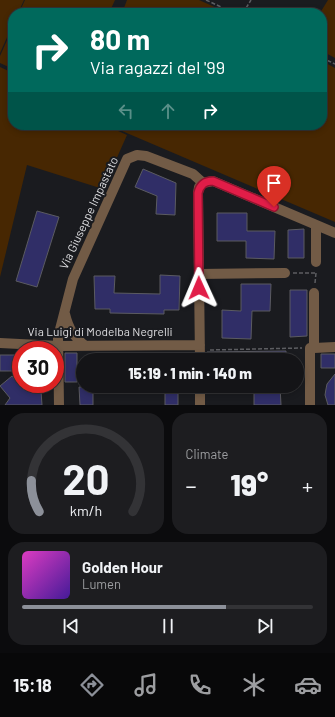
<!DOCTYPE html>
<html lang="en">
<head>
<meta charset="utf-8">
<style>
	body { margin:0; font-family:Barlow,sans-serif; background:#1d1d20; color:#f1f3f6; height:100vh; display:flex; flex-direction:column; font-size:15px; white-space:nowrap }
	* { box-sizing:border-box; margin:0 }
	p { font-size:13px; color:#9d9ea1 }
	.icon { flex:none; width:22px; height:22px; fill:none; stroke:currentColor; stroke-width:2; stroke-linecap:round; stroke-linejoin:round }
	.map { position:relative; height:405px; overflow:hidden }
	.panel { display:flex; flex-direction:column; gap:8px; padding:8px; background:#0b0b0d; flex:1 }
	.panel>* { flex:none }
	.top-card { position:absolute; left:8px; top:8px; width:319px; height:122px; border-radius:16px; box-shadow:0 2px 6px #0003,0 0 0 1px #333336; background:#00695c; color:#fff; overflow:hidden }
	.speed { position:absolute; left:12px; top:341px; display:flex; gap:8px; font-size:20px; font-weight:700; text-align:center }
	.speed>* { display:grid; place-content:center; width:52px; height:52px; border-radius:50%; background:#141417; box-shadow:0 2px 6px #0003,0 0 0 1px #333336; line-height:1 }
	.speed .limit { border:6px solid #d22; background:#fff; color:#111 }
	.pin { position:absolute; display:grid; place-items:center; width:34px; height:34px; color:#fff; margin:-41px -17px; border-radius:50% 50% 50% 0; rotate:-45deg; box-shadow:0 0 4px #0007 }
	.pin .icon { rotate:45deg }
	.me { position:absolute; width:44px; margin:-22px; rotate:359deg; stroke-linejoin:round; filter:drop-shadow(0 0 3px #0008) }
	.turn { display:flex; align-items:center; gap:14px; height:84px; padding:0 16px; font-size:18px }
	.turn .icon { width:52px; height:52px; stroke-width:2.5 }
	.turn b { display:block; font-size:28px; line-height:34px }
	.lanes { display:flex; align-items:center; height:38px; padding:0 16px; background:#0003; justify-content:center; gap:20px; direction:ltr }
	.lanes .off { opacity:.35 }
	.big { font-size:30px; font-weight:800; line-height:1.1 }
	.panel .card { flex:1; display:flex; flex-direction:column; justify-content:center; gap:6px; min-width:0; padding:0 14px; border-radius:16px; background:#1d1d20 }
	.panel .dial { align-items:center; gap:0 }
	.dial svg { height:104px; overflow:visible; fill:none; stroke:#333336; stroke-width:7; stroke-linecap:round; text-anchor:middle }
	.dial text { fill:#f1f3f6; stroke:none }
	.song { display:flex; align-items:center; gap:12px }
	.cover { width:48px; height:48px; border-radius:6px; background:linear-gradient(135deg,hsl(310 70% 55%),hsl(260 70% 35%)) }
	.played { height:4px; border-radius:2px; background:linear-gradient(90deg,#8c9099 70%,#333336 70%) }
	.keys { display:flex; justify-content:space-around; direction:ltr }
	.heat { display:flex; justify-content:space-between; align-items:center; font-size:22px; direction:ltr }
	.panel .tiles { flex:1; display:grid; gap:8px; grid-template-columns:1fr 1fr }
	.card:last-child { grid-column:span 2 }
	.trip { position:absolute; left:76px; top:353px; width:228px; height:40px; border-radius:20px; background:#141417; box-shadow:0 2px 6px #0003,0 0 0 1px #333336; font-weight:800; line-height:40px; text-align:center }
	.menu { display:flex; height:64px; justify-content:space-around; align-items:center; background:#080809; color:#9d9ea1 }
	.menu .icon { width:28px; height:28px }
	.menu .active { color:#8c9099 }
	.menu b { font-size:18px; color:#f1f3f6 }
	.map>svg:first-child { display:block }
	.green { fill:#472702 }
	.building { fill:#302e67; stroke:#5b5b61 }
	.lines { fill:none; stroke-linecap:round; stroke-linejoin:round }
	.path { stroke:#5d5e62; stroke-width:1.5; stroke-dasharray:4 2; stroke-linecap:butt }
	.minor { stroke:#725b46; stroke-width:10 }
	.route-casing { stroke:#92132f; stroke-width:10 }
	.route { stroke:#e11d48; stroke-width:7 }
	.labels { text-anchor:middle; stroke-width:4; stroke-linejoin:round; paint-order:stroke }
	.street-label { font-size:12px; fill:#dfdfe2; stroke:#1a1b1f }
</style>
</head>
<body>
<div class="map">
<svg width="335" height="405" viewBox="0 0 335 405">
	<rect width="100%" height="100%" fill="#1a1b1f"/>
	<!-- green -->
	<path class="green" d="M0 0H24L18 13H13V24L0 53Z
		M25 0H115L109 13H19Z
		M127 0H199L228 13H122Z
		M328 0H335V58L322 51V13H320Z
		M13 27V69L0 63V56Z
		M322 61 335 68V222L108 125H322Z
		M0 67 13 73V125H105L127 135 103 189 27 165 0 277Z"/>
	<!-- building -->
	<path class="building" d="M143 169 176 183 175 215 156 214 157 196 135 187Z
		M37 211 59 217 37 287 16 281Z
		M217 213H247V231H275L274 259 246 258V241H217Z
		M304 229V258H288V230Z
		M160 275 180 276 179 310H164V314L110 313V309H95L94 276H115L114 293 160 294Z
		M241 284H271L270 311H252L251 339 222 338V310L241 311Z
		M290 290H307V336L290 337Z
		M286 351V360H207V352Z
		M65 353H77V382H65Z
		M96 353 108 354V360H96Z
		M151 353H162V360H151Z
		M181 353H193V360H182Z
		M123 354H135V360H123Z
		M321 354H335V368H321Z
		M0 355H21V371H0Z
		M335 374V405H328L325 395 326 389 327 384Z
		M12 376 23 389 41 391 42 405H5L10 398 0 386Z
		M254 386H280L281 405H254Z
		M79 387H93V405H80Z
		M165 387H178V405H165Z"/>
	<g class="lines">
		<!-- path -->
		<path class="path" d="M206 0 234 13
			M243 13 251 0
			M322 58 335 64
			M293 273H316
			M315 283 316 273
			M210 350 302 348"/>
		<!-- minor -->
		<path class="minor" d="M203 183 213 181 335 233
			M316 225V262
			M199 274 285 273
			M65 314C69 330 73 335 85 346
			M0 343 59 346 200 345
			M314 348 335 347
			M200 360 198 193 199 187 203 183
			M59 405 58 337 73 279 127 159 137 155 146 156 193 174 203 183
			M200 405V386
			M310 405V348H314V293"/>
	</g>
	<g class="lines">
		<!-- route casing -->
		<g class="route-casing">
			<path id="route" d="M199 288 198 193C200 185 204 181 213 181L274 207"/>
		</g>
		<!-- route -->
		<use href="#route" class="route"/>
	</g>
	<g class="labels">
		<!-- street labels -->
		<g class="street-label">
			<text transform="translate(89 213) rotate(-65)" y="4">Via Giuseppe Impastato</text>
			<text x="100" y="336">Via Luigi di Modelba Negrelli</text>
		</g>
	</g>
</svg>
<div class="speed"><div class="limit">30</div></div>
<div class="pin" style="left:274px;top:207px;background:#d93025"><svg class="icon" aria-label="arrive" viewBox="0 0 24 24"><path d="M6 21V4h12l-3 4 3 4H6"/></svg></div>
<svg class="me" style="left:199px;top:288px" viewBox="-20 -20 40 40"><path d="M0-17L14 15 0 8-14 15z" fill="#e11d48" stroke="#fff" stroke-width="4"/></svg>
<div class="trip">15:19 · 1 min · 140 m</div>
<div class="top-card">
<div class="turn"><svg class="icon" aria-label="right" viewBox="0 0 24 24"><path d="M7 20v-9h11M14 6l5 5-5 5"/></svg><div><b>80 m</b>Via ragazzi del '99</div></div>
<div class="lanes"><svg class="icon off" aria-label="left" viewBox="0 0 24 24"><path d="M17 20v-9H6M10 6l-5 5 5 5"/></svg><svg class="icon off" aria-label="ahead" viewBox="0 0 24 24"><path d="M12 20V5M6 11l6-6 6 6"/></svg><svg class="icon" aria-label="right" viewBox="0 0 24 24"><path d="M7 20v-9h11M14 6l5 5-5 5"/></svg></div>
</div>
</div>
<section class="panel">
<div class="tiles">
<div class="card dial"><svg viewBox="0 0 100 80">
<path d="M14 69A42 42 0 1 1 86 69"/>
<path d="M14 69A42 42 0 0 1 8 45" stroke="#8c9099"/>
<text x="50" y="56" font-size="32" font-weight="700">20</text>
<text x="50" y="72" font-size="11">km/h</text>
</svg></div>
<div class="card"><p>Climate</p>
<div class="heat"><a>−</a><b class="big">19°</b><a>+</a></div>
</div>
<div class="card">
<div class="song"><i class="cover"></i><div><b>Golden Hour</b><p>Lumen</p></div></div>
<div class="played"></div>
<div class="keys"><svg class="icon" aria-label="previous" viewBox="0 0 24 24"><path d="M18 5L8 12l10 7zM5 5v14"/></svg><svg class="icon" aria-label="pause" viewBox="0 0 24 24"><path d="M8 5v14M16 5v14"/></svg><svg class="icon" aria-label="next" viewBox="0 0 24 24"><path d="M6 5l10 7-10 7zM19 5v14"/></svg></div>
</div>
</div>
</section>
<nav class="menu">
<b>15:18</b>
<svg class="icon active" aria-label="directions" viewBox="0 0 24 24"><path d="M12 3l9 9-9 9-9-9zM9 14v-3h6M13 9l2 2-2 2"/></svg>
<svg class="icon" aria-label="music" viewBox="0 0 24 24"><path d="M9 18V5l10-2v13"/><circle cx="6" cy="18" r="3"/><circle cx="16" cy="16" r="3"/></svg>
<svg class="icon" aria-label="phone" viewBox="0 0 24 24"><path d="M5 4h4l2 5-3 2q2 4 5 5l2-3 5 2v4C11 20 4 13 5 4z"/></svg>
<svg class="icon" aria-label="climate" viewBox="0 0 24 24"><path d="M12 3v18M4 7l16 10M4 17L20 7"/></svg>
<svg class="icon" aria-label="car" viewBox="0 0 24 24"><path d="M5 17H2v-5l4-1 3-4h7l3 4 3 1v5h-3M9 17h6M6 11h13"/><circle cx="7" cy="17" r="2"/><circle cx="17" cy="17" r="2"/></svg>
</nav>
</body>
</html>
